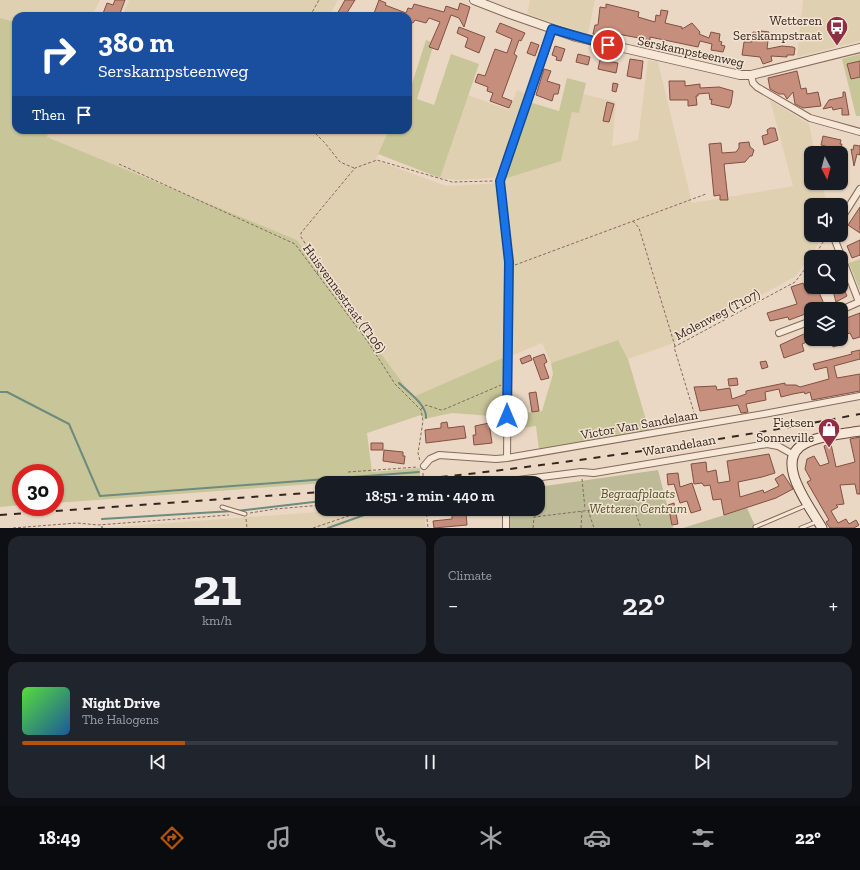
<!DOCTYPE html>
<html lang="en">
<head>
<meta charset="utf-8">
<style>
	body { margin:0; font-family:"Zilla Slab",serif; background:#20242c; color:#f1f3f6; height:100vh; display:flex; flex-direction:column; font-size:15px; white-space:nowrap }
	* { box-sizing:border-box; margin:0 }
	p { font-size:13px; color:#9ea1a6 }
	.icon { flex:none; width:22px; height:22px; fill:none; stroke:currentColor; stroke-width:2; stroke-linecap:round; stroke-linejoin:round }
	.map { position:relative; height:528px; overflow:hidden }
	.side { display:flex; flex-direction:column; gap:8px; padding:8px; background:#0d0f14; flex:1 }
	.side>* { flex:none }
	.hud { position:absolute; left:12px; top:12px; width:400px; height:122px; border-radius:12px; box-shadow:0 1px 3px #0004; background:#1a4fa0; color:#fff; overflow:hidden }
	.needle { width:26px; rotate:174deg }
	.buttons { position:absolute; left:804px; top:146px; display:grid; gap:8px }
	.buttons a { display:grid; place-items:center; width:44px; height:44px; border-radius:8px; background:#171b24; box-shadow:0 1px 3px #0004; font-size:20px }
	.speed { position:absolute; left:12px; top:464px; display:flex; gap:8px; font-size:20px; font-weight:700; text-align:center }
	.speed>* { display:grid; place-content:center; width:52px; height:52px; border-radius:50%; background:#171b24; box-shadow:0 1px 3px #0004; line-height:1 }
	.speed .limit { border:6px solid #d22; background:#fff; color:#111 }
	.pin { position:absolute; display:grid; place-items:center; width:34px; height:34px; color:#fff; margin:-17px; border:2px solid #fff; border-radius:50%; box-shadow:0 1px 4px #0007 }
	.me { position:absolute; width:44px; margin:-22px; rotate:0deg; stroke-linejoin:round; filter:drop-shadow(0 0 3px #0008) }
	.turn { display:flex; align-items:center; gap:14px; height:84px; padding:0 20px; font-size:18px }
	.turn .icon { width:52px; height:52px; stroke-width:2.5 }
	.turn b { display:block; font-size:28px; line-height:34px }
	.then { display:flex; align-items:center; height:38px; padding:0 20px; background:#0003; gap:8px; font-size:15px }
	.big { font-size:30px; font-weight:600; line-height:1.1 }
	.side .card { flex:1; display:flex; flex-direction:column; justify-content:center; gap:6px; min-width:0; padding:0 14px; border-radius:12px; background:#20242c }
	.side .dial { align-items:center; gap:0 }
	.dial b { font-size:52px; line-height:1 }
	.song { display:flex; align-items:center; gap:12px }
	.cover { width:48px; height:48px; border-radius:6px; background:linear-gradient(135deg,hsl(110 70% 55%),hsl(210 70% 35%)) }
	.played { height:4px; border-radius:2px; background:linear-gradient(90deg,#b45309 20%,#363941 20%) }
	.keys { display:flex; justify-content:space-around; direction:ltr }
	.heat { display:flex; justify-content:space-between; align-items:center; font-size:22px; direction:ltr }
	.side .tiles { flex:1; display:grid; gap:8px; grid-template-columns:1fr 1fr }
	.card:last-child { grid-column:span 2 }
	.trip { position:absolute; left:315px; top:476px; width:230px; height:40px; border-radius:12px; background:#171b24; box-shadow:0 1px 3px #0004; font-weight:600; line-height:40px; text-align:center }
	.tabs { display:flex; height:64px; justify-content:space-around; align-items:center; background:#090b0e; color:#9ea1a6 }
	.tabs .icon { width:28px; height:28px }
	.tabs .on { color:#b45309 }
	.tabs b { font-size:18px; color:#f1f3f6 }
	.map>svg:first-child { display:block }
	.farmland { fill:#e0d0b2 }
	.green { fill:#c8c599 }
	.cemetery { fill:#bdbb97 }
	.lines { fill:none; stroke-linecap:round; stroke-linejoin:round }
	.stream { stroke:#6d8b7e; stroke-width:2 }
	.building { fill:#c68e7c; stroke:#815043 }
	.service-casing { stroke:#846a5c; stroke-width:5 }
	.minor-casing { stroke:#846a5c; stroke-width:8 }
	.tertiary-casing { stroke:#846a5c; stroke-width:10 }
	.secondary-casing { stroke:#664b3f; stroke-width:11 }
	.path { stroke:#846a5c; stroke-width:1; stroke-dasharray:3 2; stroke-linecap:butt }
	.service { stroke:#f6e7d6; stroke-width:3 }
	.minor { stroke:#f6e7d6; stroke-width:6 }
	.tertiary { stroke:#f6e7d6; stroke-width:8 }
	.secondary { stroke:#f6e7d6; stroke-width:9 }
	.rail { stroke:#35251f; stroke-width:2; stroke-dasharray:7 7; stroke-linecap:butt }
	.route-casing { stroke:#114b97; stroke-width:10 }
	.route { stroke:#1a73e8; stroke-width:7 }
	.labels { text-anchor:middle; stroke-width:3; stroke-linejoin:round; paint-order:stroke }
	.poi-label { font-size:13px; fill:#35251f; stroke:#f3e4d3; text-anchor:end }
	.street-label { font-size:13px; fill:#35251f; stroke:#f3e4d3 }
	.park-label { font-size:13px; font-style:italic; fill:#4d5027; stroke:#f3e4d3 }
</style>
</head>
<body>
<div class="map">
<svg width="860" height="528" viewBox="0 0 860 528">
	<rect width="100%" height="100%" fill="#ebd8c4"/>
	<!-- farmland -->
	<path class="farmland" d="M0 0H100L92 16H16V22L0 18Z
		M129 0H338L329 16H122Z
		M530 0H595L588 34 527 14Z
		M803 0H860V41L797 57Z
		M648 60 658 62 692 203 793 186 770 100 809 124 815 153H811V183H822L827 205H811V235H825L796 276 674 343 628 359 618 340 551 363 542 343 413 397 297 240 47 137 49 130H389L376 160 446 186 502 183 503 178 561 160 572 111 579 113 583 94 616 102 612 146 638 140Z
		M517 90 526 94 495 178 457 180 440 178 468 95 509 110Z
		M358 509H424L426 528H102Z"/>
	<!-- green -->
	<path class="green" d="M0 18 16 22V130H49L47 137 297 240 413 397 505 357V417L452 413 424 419 421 415 367 433 372 472 420 468V476L55 503V473H21V505L0 507Z
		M426 40 434 43 417 99 434 105 451 54 479 64 440 178 378 154 389 130H408V96Z
		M860 54V116H856L842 59Z
		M567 78 586 83 579 113 572 112 561 161 507 178H503L529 102 559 111Z
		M860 259V291L849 263Z
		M618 340 628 359 649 430 539 450 536 426 508 430 509 415 542 411 553 374 551 363Z"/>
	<!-- cemetery -->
	<path class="cemetery" d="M658 470 673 528H508L509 509H538V487Z
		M747 508 756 528H683Z"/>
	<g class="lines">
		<!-- stream -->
		<path class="stream" d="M399 383C408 392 427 405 426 418
			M0 392H7L69 424 100 496 419 472
			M237 511 322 501
			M102 519 233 511
			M102 528V527
			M328 528 381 509"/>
	</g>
	<!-- building -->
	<path class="building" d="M115 0H125L119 16H102L107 3 113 5Z
		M345 0H355L345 16H336Z
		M379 0 386 3 385 5 406 13 408 8 412 9 414 4 444 12 446 6 458 10 460 3 470 7 464 27 459 18 451 15 438 50 429 47 440 22 429 18 426 23 415 20 413 23 408 21V16H373Z
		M606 4 639 12 638 17 655 22 656 15 660 16 661 10 668 11 665 23 682 27V29L692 23 700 32 699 34 709 38 711 32 720 34 719 41 722 42 721 45 725 46 723 52 711 50 712 44 700 41 698 47 650 37V40L612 33 611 36 606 37 593 34 595 25H598L600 7 606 8Z
		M500 23 525 33 521 41 519 40 514 54 517 56 502 97 512 101 509 108 490 101 493 93 487 91 488 87 475 82 478 74 485 76 495 49 507 53 512 39 496 32Z
		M459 27 485 37 479 53 465 47 468 38 457 33Z
		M761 31 769 32 767 49 782 46 793 47 795 48 794 55H787V57L771 56 772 61 763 64 760 57 742 55 744 42H752L753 32 761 33Z
		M531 42 539 45 535 56 527 53Z
		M555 46 565 49 561 61 556 60 557 57 552 55Z
		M578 54 590 57 588 65 576 62Z
		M630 59 643 61 641 79 627 76Z
		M600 60 618 63 616 73 598 69Z
		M860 61V77L851 79 847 64Z
		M544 69 551 71 547 81 560 85 558 94H554L552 101 536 95Z
		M797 71 801 89 806 88 807 94 818 92 821 106 803 108 795 104 793 92 787 99 784 94H779L770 89 768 78Z
		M669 81H685V86L700 84V88L719 87 733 91 731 104 729 108 711 104 712 99 710 100 709 93 698 94V96H696L697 105 688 106V100H670Z
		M613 83 618 84 616 92 612 91Z
		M843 92H845L849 115H842V108L833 110 832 107 823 109 829 100 843 97Z
		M607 102 614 104 609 122 603 121Z
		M770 128H775L778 140 764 145 762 136 768 134 767 130Z
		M823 136 841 140 840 144H842L840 153H827L829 147 821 145Z
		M749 142 750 147 754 150 752 156H750L745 162 724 164 728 200H720V195L714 196 709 144 721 143 722 153 736 152 739 148V143Z
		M854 145 860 146V155L857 154 854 166 851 149 853 150Z
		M860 207V233L848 225Z
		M860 240V255L852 258 847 246Z
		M803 283 808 294 818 290 824 304 821 305 822 308 811 309V312L789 320 788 317 770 321 767 313 797 304 791 287Z
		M842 285 847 296 836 302 832 287H841Z
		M860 313V337L853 339 850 333 841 336V320Z
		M806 333 809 341 802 344 804 351 784 358 780 345Z
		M812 339H829L814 345Z
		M830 339H838L840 345 833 347Z
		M860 350V359L834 366 837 378 860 374V391L812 400 810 392 805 394 804 392 793 394 781 397 779 389 765 392 766 400 746 404 748 412 741 413 738 405 700 411 694 387 716 386 717 390 730 388 732 399 746 394V391L785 383V385H796L800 387 829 379 827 367 815 370 813 364 852 354 851 352Z
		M544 354 547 362 544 364 549 378 541 380 533 358Z
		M530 355 532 360 522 364 520 359Z
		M766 361 768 367 762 369 760 362Z
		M737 378 738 385 729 386 728 379Z
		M536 392 539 411 532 412 529 393Z
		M447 422 448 428 464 426 466 438 426 443 425 430 441 428V423Z
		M489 423 492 443 474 445 473 435H476L475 426Z
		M860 437V494H857L855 484 840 485 844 504 836 505 838 507 831 511 838 523 846 519 849 524 856 520 859 525 854 528H830L826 522 829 520 807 482 811 480 805 469 807 459 814 456 820 466 829 463 824 446 831 444 836 467 855 462 850 439Z
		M371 443H383V450H371Z
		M384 450 403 452V456H405L404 464 383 461Z
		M769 454 775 473 762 477 738 482 740 497 763 490 764 493 779 486 775 479 783 474 793 489 776 498 724 515 721 499 713 500 710 485 704 486 702 483 694 484 691 464 706 462 707 472 716 470 718 483 730 481 727 461Z
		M678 473 680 487 692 483 701 510 691 513 687 501 680 503 674 484 668 485 667 474Z
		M674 503 678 524 672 525 668 505Z
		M486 509H493V515H486Z
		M466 513 467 525 434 528 433 521 452 519V515Z"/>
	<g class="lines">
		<!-- service casing -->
		<g class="service-casing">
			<path id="service" d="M222 507 245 514
				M755 527 807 505
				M801 528 816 522"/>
		</g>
		<!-- minor casing -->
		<g class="minor-casing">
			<path id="minor" d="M751 75 753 83 757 87 810 118 860 132
				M841 219 860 189
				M833 235 859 302 841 310
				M779 333 811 321
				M507 458 509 262 500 181 553 29
				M424 466 430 459 439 455 496 459 507 458 764 414 860 396
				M495 483 581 472 594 473 767 444 778 446 794 455
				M506 528V509"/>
		</g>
		<!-- tertiary casing -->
		<g class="tertiary-casing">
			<path id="tertiary" d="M474 0 510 14 576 37 740 75H751L860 48"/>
		</g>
		<!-- secondary casing -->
		<g class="secondary-casing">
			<path id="secondary" d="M822 528C811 508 771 459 806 443 822 435 843 434 860 431"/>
		</g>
		<!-- path -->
		<path class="path" d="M310 16 319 0
			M312 130 325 143 340 162 354 168
			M119 164 295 244 368 342 395 384 421 410 423 421 418 453 420 461
			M633 221 639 228 675 346
			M814 257 826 237
			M515 265 706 194
			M317 274 319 265 301 237V233L355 168 377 160 452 182 493 181
			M421 409 426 405 441 410 445 409 501 385
			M696 419 674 347 795 282 811 261
			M348 472 418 467
			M423 473V483
			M582 479 585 509
			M426 509 428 528
			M588 510 594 528
			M250 513 275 509 322 505
			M246 519 247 528
			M13 528 77 523 98 525 229 515
			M313 528 369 509
			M533 528 534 517 633 505 641 528
			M581 528 582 511"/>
		<!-- service -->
		<use href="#service" class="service"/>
		<!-- minor -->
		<use href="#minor" class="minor"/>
		<!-- tertiary -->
		<use href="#tertiary" class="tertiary"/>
		<!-- secondary -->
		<use href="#secondary" class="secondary"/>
		<!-- rail -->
		<path class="rail" d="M385 483C544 467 703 444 860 414
			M0 515 322 492"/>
	</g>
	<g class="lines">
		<!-- route casing -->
		<g class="route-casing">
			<path id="route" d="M507 416 509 262 500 181 552 29 608 45"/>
		</g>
		<!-- route -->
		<use href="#route" class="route"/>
	</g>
	<!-- icons -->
	<defs>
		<g id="bus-pin" transform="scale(1.15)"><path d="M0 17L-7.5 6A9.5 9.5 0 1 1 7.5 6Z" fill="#8e3042" stroke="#f3e4d3"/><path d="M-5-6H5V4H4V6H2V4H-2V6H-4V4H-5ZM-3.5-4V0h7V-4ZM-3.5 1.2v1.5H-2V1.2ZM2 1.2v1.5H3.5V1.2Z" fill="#fff"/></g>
		<g id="shop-pin" transform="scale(1.15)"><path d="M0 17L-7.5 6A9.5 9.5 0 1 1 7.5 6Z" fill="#8e3042" stroke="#f3e4d3"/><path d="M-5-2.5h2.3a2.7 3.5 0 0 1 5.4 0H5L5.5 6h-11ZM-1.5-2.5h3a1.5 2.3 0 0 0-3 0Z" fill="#fff"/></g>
	</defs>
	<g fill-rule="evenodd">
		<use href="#bus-pin" x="837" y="27"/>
		<use href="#shop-pin" x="829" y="429"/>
	</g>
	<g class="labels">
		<!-- poi labels -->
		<g class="poi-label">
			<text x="822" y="25">Wetteren<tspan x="822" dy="15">Serskampstraat</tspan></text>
			<text x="814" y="427">Fietsen<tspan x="814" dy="15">Sonneville</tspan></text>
		</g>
		<!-- street labels -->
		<g class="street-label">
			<text transform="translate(691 51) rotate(12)" y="5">Serskampsteenweg</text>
			<text transform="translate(345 298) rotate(54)" y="5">Huisvennestraat (T106)</text>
			<text transform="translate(717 314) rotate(-28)" y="5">Molenweg (T107)</text>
			<text transform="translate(639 424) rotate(-10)" y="5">Victor Van Sandelaan</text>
			<text transform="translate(679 445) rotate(-10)" y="5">Warandelaan</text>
		</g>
		<!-- park labels -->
		<g class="park-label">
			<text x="638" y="498">Begraafplaats<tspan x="638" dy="15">Wetteren Centrum</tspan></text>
		</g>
	</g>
</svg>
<div class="buttons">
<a><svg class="needle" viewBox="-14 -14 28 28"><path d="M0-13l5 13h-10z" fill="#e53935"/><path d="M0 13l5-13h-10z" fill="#9ea1a6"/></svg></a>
<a><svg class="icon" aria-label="sound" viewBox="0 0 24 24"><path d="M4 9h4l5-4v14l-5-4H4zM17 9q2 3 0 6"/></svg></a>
<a><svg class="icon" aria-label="search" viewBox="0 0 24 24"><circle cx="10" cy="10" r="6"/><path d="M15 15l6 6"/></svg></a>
<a><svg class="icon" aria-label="layers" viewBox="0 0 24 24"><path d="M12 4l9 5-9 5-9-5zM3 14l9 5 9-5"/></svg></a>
</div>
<div class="speed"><div class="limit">30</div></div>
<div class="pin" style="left:608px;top:45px;background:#d93025"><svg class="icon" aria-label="arrive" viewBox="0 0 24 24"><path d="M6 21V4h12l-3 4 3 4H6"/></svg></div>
<svg class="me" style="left:507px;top:416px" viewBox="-20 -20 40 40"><circle r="19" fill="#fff"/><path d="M0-13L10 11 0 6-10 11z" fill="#1a73e8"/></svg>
<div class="trip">18:51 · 2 min · 440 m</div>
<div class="hud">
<div class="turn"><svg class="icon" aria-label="right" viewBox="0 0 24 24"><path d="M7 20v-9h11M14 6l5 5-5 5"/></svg><div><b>380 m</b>Serskampsteenweg</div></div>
<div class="then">Then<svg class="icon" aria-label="arrive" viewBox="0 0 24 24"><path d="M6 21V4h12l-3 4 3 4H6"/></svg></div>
</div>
</div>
<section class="side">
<div class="tiles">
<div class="card dial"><b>21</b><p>km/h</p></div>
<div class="card"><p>Climate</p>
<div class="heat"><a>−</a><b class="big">22°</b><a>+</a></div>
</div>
<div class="card">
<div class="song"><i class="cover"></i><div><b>Night Drive</b><p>The Halogens</p></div></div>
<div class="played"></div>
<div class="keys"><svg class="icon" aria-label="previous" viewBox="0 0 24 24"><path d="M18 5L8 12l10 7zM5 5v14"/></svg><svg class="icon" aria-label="pause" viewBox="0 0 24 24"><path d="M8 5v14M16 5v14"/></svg><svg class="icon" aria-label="next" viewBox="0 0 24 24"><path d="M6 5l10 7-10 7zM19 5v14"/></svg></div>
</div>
</div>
</section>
<nav class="tabs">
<b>18:49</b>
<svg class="icon on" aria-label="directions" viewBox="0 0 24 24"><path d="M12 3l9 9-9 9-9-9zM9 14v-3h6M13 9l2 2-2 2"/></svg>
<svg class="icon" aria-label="music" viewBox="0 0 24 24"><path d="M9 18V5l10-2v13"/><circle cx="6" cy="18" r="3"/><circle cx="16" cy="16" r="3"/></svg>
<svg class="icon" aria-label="phone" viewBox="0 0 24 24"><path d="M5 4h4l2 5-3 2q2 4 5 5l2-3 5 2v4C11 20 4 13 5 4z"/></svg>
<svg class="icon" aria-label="climate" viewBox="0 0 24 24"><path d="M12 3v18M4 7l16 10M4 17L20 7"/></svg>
<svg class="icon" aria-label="car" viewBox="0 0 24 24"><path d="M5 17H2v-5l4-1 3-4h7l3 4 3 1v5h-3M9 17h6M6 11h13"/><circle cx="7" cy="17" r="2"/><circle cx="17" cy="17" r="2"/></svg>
<svg class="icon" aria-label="filters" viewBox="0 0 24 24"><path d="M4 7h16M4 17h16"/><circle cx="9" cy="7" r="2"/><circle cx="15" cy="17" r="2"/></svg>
<b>22°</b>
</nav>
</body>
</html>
